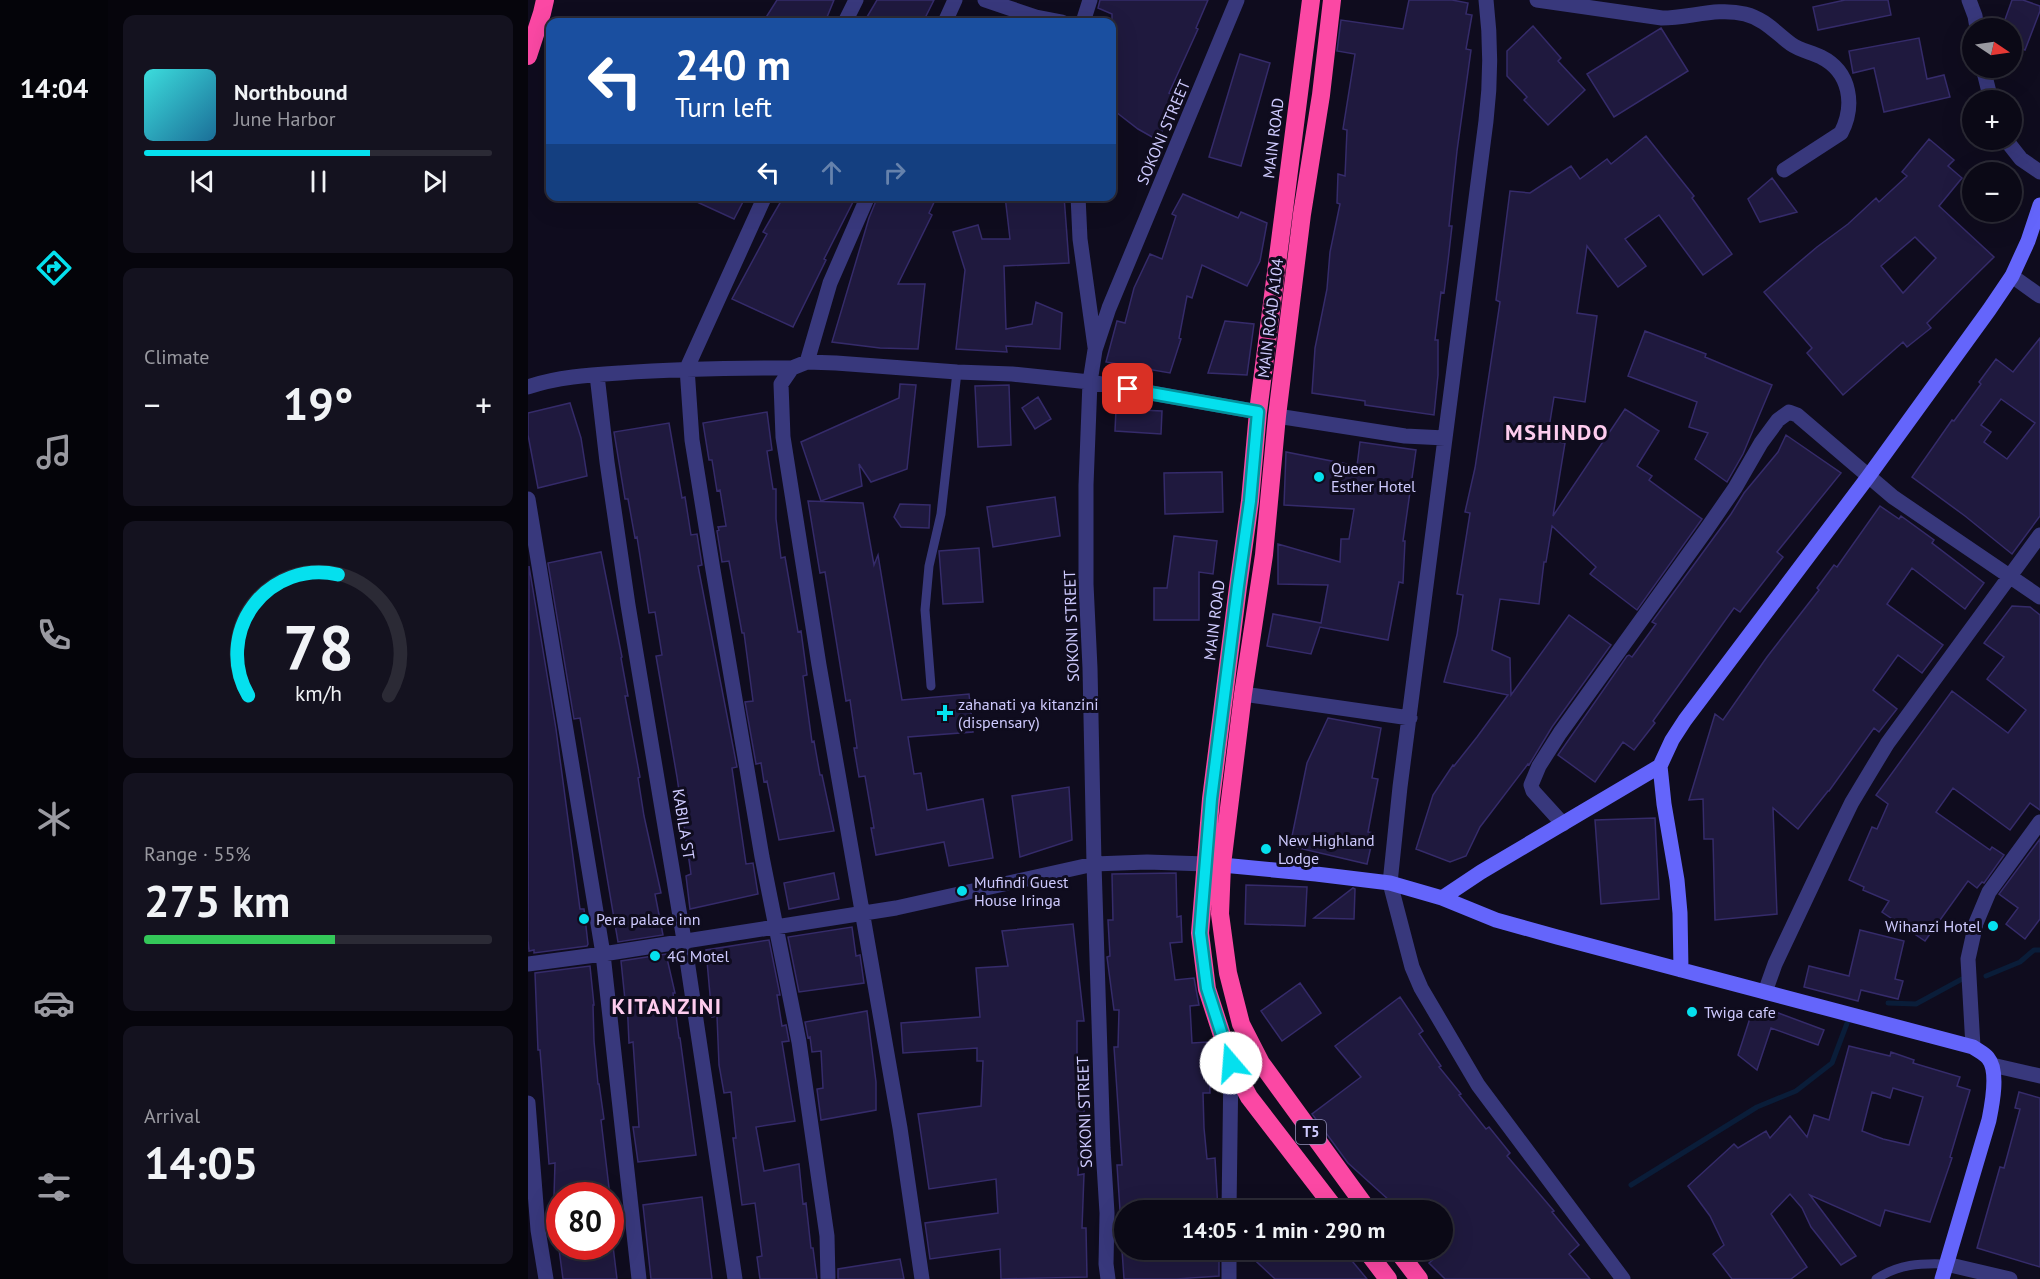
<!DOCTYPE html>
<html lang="en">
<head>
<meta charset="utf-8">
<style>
	body { margin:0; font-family:"PT Sans",sans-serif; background:#14121f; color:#f1f3f6; height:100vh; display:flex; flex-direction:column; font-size:22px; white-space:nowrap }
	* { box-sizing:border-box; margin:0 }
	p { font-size:20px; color:#9a9aa1 }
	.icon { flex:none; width:33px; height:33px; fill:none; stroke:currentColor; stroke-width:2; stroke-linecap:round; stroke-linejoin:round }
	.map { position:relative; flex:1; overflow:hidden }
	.panel { display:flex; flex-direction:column; gap:15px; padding:15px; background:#06050c; width:420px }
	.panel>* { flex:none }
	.top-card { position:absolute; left:18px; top:18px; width:570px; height:183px; border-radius:12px; box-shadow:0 6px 24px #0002,0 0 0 2px #2b2a35; background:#1a4fa0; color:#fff; overflow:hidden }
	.needle { width:39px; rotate:103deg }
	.fabs { position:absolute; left:1434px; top:18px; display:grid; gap:12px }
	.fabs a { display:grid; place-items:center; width:60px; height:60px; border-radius:50%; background:#0b0916; box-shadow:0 6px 24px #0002,0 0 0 2px #2b2a35; font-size:30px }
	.speed { position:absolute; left:18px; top:1182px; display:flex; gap:12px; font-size:30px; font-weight:700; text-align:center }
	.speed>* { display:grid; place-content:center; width:78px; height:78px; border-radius:50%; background:#0b0916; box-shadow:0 6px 24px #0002,0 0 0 2px #2b2a35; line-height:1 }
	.speed .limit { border:9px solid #d22; background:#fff; color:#111 }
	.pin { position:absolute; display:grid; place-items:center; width:51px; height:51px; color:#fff; margin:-26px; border-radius:12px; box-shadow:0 3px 9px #0006 }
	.me { position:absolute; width:66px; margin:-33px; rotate:342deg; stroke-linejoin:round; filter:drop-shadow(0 0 4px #0008) }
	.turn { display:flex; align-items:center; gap:21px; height:126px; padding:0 30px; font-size:27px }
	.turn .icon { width:78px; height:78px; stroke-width:2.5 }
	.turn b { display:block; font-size:42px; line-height:51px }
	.lanes { display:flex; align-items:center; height:57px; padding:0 30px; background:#0003; justify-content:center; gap:30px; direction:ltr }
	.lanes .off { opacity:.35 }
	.big { font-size:45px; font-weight:700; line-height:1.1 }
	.panel .card { flex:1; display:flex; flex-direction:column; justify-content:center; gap:9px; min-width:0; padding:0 21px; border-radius:12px; background:#14121f }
	.panel .dial { align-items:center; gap:0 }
	.dial svg { height:156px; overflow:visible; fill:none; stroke:#2b2a35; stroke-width:7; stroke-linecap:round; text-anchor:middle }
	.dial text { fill:#f1f3f6; stroke:none }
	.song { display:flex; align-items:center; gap:18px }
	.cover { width:72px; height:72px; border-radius:9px; background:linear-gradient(135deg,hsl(180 70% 55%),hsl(200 70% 35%)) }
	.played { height:6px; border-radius:3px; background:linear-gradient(90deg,#05e0ee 65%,#2b2a35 65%) }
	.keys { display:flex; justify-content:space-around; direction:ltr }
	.heat { display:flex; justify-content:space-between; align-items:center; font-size:33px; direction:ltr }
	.charge { height:9px; border-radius:4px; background:linear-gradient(90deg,#34c759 55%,#2b2a35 0) }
	.trip { position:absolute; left:586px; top:1200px; width:339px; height:60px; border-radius:30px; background:#0b0916; box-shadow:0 6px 24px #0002,0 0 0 2px #2b2a35; font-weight:700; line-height:60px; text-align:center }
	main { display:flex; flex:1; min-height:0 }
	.dock { display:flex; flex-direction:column; width:108px; justify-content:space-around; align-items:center; background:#040409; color:#9a9aa1 }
	.dock .icon { width:42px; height:42px }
	.dock .on { color:#05e0ee }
	.dock b { font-size:27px; color:#f1f3f6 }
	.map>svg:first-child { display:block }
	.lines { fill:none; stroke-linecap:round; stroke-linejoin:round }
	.stream { stroke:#0a1d39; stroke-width:5 }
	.building { fill:#1f193e; stroke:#352b6a; stroke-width:1.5; fill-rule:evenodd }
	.lane { stroke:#38387c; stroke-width:9 }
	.street { stroke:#38387c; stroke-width:15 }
	.secondary { stroke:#6465fb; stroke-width:15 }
	.highway { stroke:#fb48a4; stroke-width:18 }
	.route-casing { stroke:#03929b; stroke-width:15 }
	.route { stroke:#05e0ee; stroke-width:10 }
	.poi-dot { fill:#05e0ee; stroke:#0f0c1e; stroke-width:2 }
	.labels { text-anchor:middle; stroke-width:6; stroke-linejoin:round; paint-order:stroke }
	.shield { fill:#0f0c1e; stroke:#9591bb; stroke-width:1.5 }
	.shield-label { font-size:15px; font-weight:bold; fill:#cecafe }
	.street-label { font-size:16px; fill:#cecafe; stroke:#0f0c1e }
	.poi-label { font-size:16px; fill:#cecafe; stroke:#0f0c1e; text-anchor:start }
	.district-label { font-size:22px; font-weight:bold; letter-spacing:1.5px; fill:#feccee; stroke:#0f0c1e }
</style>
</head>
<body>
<main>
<nav class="dock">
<b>14:04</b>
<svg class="icon on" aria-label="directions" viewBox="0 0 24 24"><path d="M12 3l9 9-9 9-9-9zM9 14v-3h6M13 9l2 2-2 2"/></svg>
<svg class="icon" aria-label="music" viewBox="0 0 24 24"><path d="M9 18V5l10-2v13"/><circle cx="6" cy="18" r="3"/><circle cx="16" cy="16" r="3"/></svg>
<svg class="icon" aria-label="phone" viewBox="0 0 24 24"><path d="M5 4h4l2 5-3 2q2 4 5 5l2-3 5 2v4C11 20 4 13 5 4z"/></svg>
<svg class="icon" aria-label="climate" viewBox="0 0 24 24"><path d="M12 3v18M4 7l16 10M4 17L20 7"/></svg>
<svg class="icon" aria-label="car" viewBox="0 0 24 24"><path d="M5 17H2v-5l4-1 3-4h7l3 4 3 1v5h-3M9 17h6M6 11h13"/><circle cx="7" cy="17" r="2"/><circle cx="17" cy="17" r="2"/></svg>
<svg class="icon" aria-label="filters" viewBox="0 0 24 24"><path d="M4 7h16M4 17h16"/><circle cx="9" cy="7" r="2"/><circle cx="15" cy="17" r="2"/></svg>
</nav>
<section class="panel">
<div class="card">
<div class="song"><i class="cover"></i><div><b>Northbound</b><p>June Harbor</p></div></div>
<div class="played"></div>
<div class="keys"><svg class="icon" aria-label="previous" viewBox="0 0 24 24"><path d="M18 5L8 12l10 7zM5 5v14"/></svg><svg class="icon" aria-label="pause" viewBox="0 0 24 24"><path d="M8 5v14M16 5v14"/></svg><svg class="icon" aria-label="next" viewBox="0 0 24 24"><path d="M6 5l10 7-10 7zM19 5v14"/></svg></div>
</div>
<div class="card"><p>Climate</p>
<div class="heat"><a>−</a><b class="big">19°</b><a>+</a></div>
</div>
<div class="card dial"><svg viewBox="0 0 100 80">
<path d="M14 69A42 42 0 1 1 86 69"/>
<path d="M14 69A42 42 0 0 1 60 7" stroke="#05e0ee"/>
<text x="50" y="56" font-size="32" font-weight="700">78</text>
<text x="50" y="72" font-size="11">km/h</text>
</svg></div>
<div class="card"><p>Range · 55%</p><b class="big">275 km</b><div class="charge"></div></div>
<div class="card"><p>Arrival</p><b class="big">14:05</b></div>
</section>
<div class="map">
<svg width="1512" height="1279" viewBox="0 0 1512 1279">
	<rect width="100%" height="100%" fill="#0f0c1e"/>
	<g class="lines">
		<!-- stream -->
		<path class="stream" d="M1458 976 1492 962 1506 950H1512
			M1360 1003 1388 1004 1434 979
			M1103 1185 1229 1107 1268 1091 1304 1063 1321 1018"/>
	</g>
	<!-- building -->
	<path class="building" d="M249 0H306L297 22H235Z
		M349 0H406L395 22H336Z
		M572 0H680L668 28 670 29 641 93 646 95 631 141 610 129 584 109V14L570 8Z
		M881 0H924L940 3 938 14 944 15 938 49 943 50 929 151 921 226H924L920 261 916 293 913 292 907 340H910V375L906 415 837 405V401L784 393 787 348 799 289 802 252 812 204 809 203 810 174 817 176 819 130 815 129 827 54 809 51 813 20 875 29Z
		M1317 0H1360L1363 15 1290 30 1285 7Z
		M1484 0H1495L1512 6V11L1497 50 1484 45V28H1474Z
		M1005 26 1033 58 1030 61 1057 90 1020 125 996 100 999 97 979 76V51Z
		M1133 28 1160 71 1086 117 1059 74Z
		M1391 38 1399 79 1416 75 1422 97 1356 112 1346 68 1325 73 1321 51Z
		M712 54 742 63 713 166 681 157Z
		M1118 136 1166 196 1164 198 1204 254 1175 275 1131 215 1097 239 1118 266 1090 287 1059 246 1049 313 1069 316 1057 402 1026 397 1019 440 1037 443 1025 516 1097 409 1131 431 1109 466 1124 476 1121 480 1174 519 1109 610 1062 574 1068 567 1024 526 1018 562H1016L1011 604 972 599 964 650 982 658 983 695 1041 615 1083 645 1024 727 1001 765 1000 764 952 827 938 856 922 862 888 849 905 795 925 765 926 766 949 737 980 695 916 682 929 635 935 595 929 594 942 513 937 512 947 468 972 302 968 300 982 191 1002 193 1043 166 1052 179 1079 159 1083 164Z
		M1401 139 1426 160 1420 166 1434 178 1411 206 1466 257 1399 323 1403 328 1379 347 1375 342 1315 395 1279 353 1284 348 1236 292 1289 247 1320 224 1348 198 1351 202 1379 176 1374 172ZM1387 237 1408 258 1375 293 1353 266Z
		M1244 178 1269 212 1232 222 1220 199Z
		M655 194 710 218 713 212 739 223 732 261 719 286 674 265 664 298 659 296 651 338 653 339 642 373 578 362 589 321 597 323 606 288 622 254 634 259 648 216 644 214Z
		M156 196H218L206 219Z
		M256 196H328L296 259 298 260 265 327 204 299 239 234 235 232Z
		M350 196H409L401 213 404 215 370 284H397L390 349 352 348 304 342 341 218Z
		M477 196H536L541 263 476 266 478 329 504 324 508 302 534 313 532 349 478 346 479 352 428 349 437 270 425 232 450 225 454 239H482Z
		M697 321 726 324 719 375 680 373Z
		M1117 331 1178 354 1177 357 1244 385 1215 454 1199 482 1167 459 1180 433 1161 427 1169 402 1100 376Z
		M1512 338V516L1484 554 1437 516 1384 477 1424 420 1426 421 1453 384 1451 382 1468 359 1485 372ZM1473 399 1507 423 1479 459 1456 442 1463 432 1453 425Z
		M372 384 388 385 379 469 343 482 331 464 334 486 293 501 273 442 371 398Z
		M481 385 483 445 450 447 447 386Z
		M510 397 523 419 507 429 494 408Z
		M42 403 53 438 59 476 10 488 0 435V413Z
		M588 409 634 411 633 434 587 431Z
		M239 412 244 450 239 451 245 489H248V519L253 558 257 557 270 632 273 631 279 675 275 676 284 742 286 741 292 775H294L306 831 251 840 239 781 236 782 233 763 228 764 217 702 225 701 216 633H214L201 561 194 562 189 531 191 530 190 527 198 526 192 490 189 491 184 460H181L175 423Z
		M141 423 154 498 157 497 163 535 169 534 174 565 170 566 209 767 204 768 218 864 225 863 230 894 162 909 158 876 163 874 149 777 128 656 134 655 127 612 121 613 109 537 107 538 100 499H97L86 432Z
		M1258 435 1313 473 1249 552 1255 557 1212 612 1206 608 1125 721 1127 723 1106 750 1095 742 1067 782 1030 755 1099 656 1101 655 1104 657 1128 624 1124 622 1203 514 1216 493 1250 452Z
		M832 442 888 450 875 541H877L875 583 871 582 860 640 792 627 783 654 739 646 745 614 793 623 800 585 750 584V544L812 562 813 539H821L826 509 756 505 758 452 829 466Z
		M694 472 695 512 637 514 636 473Z
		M527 497 532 536 465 547 459 507Z
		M280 501 335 503 346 565 350 555 374 700 441 694 445 732 380 737 386 774 393 773 399 810 455 799 465 858 421 866 416 842 348 855 343 828H346L337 776 331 777 326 748H329L322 700 318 701 297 572 292 573Z
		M372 504 402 505 401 528 373 527 366 517Z
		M1352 506 1371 519 1373 516 1406 540 1404 543 1456 583 1437 609 1384 568 1359 604 1415 645 1394 673 1370 655 1345 690 1369 709 1351 732 1346 728 1301 791H1300L1270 829 1245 808 1249 914 1187 920 1185 839H1176L1175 799 1161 800 1187 714 1195 720 1239 657 1291 590 1289 588 1306 565 1309 567Z
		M646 536 689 541 685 574 671 572V620H626V588H639Z
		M451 548 455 602 415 604 411 551Z
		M73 552 94 657 93 658 100 696H97L112 777 110 778 116 816 133 893 127 894 135 935 90 942 52 718 46 719 20 563Z
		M1 566 28 729 52 909H56L60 944 59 946 6 953V950L1 951 0 940Z
		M1484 606 1502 607 1512 615V810L1502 803 1482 830 1425 788 1408 812 1462 850 1464 847 1476 855 1456 883 1454 882 1449 888 1440 881 1397 941 1354 912 1361 901 1335 890 1336 887 1321 880 1344 827 1349 829 1360 804 1348 795 1424 691 1480 733 1498 710 1459 679 1476 657 1456 643Z
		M800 718 853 728 844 778 850 779 840 832 846 833 839 864 762 846 779 763Z
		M541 787 544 840 492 857 484 796Z
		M1127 818 1131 899 1073 904 1067 820Z
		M1512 839V919L1497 939 1478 924 1490 908 1471 894Z
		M306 873 311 899 261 909 256 883Z
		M648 873 649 917 653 916 654 942 642 943 647 980 666 978 671 1005 662 1006 664 1043 680 1042 682 1093H675L676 1128 679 1159 687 1158 690 1210H592L589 1165H594L586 1047H590L591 1010H586L579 957 582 956 580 920H585L584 874Z
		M718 885 779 887 777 926 717 924Z
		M825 888 827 889 826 919 786 918Z
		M545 924 556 1021H549V1066H555L554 1091H556V1121H553L550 1175 556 1174 554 1228H558L559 1277 473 1279 472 1249 402 1259 397 1223 470 1213 468 1179 401 1189 390 1114 453 1106 455 1061H449V1048L375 1053 373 1023 452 1017 448 968 480 966 474 931Z
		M324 927 328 956 332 955 336 983 271 992 260 937Z
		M1332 930 1376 941 1367 979 1375 981 1370 999 1333 990 1330 1001 1276 987 1281 966 1321 976Z
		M241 940 252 995H249L254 1026 258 1025 261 1041 254 1042 267 1121 228 1127 236 1171 271 1164 275 1204 278 1203 283 1248H285L289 1279H232L229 1257 234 1256 227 1203 214 1205 205 1138H208L203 1092 196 1093 191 1065 189 1016 184 1017 178 950Z
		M138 954 147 993H145L151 1038H152L168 1155 110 1162 105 1127H111L105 1042 101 1043 99 999 97 1000 93 961Z
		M62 966 66 1005H65L66 1041 70 1084H71L76 1119 73 1120 82 1196H26L27 1163 21 1164 12 1050H10L7 973Z
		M772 983 793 1013 754 1041 733 1011Z
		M872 997 895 1031 891 1034 913 1066 911 1067 933 1094 931 1095 958 1129 961 1127 982 1153 979 1156 1026 1211 1024 1212 1051 1245 1041 1254 1062 1279H917L901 1263 907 1258 898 1250H915V1210H872L820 1163 784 1114 833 1077 807 1046Z
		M339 1011 348 1082V1110L293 1120 289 1089 295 1088 293 1051 284 1052 282 1037 280 1038 277 1022Z
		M1245 1011 1296 1030 1290 1045 1243 1028 1229 1070 1210 1055 1224 1012 1243 1018Z
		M1321 1046 1362 1056 1363 1052 1386 1060 1385 1063 1432 1077 1429 1086 1442 1090 1422 1157 1424 1158 1402 1222 1357 1210 1352 1226 1282 1195 1328 1256 1313 1265 1283 1227 1274 1208 1262 1194 1243 1214 1279 1267 1263 1279H1204L1185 1254 1196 1245 1182 1216 1160 1186 1206 1144 1210 1148 1238 1131 1242 1138 1262 1116 1279 1137 1286 1115 1301 1120ZM1365 1088 1395 1097 1381 1145 1355 1139 1334 1131 1344 1092 1362 1098Z
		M1491 1092 1512 1098V1267L1449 1248 1472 1167 1476 1168 1492 1109 1487 1108Z
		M174 1197 184 1279H123L115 1205Z
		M49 1246H85L89 1279H35L31 1249Z
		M594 1250H691V1276L649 1279H596Z
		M716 1250H815L839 1279H747Z
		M372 1259 376 1279H310V1269Z"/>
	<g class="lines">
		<!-- lane -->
		<path class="lane" d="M403 686 397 610 401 566 413 514 429 372
			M1348 1279C1371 1264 1392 1263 1418 1264"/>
		<!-- street -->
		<path class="street" d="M457 0 508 17 534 22
			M958 0C963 41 963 80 958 121L872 787 862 883 884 967 893 988 950 1085 1095 1279
			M1009 0 1134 18C1162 18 1189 7 1217 14 1237 19 1248 33 1263 44 1273 51 1284 52 1293 57 1323 72 1327 106 1313 133L1256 170
			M1441 0 1447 16 1449 28
			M317 22 328 0
			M417 22 427 0
			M555 22 562 0
			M1455 68 1463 100
			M1478 140 1493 159 1512 172
			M237 196 159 368 164 440 185 570 234 857 271 1042 299 1236 300 1279
			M550 196 552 239 567 347
			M1484 276 1512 296
			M279 362 302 283 340 196
			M69 375 79 462 100 605 156 940 207 1279
			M0 387C29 377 61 375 92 373 149 369 206 368 264 368
			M749 416 877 436 917 438
			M0 499 75 954 111 1279
			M715 694 882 718
			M1035 824 1005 791 1003 785 1011 766 1032 733 1178 530 1207 488 1233 443 1250 420 1261 412 1269 415 1365 497 1512 597
			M0 964 75 954 368 908 566 864 619 862 678 864
			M1237 992 1247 964 1305 841 1324 802 1359 744 1512 535
			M1445 1047 1440 959 1448 923 1461 892 1512 822
			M1464 1065 1512 1076
			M0 1103 10 1230 18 1279
			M701 1210 703 1063 728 1053
			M701 1250V1279
			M1418 1264 1482 1279
			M394 1279 372 1128 291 665 255 437 253 384 264 368 279 362 308 363 429 372 484 374 562 382 730 412
			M580 1279 578 1264 579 1213 575 1148 566 864 562 668 558 584V485L562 382 567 350 581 308 709 0"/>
		<!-- secondary -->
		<path class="secondary" d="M694 865 788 874 862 883 914 898 968 920 1029 937 1445 1047C1449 1050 1457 1054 1460 1058 1471 1071 1464 1105 1461 1120L1414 1279
			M914 898 953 872 1132 766
			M1153 970 1152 913 1149 880 1136 804 1132 766 1144 740 1157 720 1340 477 1461 310 1484 276 1500 241 1512 205"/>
		<!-- highway -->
		<path class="highway" d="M783 0 730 412 722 501 710 587 683 799 672 933 679 989 703 1063 721 1097 808 1210
			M804 0 793 95 774 214 749 416 736 555 715 694 694 865 692 914 700 973 713 1024 733 1063 840 1210
			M0 56 14 13 17 0
			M838 1250 860 1279
			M869 1250 891 1279"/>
	</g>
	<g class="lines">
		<!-- route casing -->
		<g class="route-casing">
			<path id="route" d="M600 389 730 412 722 501 710 586 683 799 672 933 679 988 703 1063"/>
		</g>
		<!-- route -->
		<use href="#route" class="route"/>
	</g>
	<!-- markers -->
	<g class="poi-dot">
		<circle cx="791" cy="477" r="6"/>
		<path d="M414 704h6v6h6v6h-6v6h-6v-6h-6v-6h6z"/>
		<circle cx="738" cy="849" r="6"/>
		<circle cx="434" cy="891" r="6"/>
		<circle cx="56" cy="919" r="6"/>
		<circle cx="1465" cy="926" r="6"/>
		<circle cx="127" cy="956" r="6"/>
		<circle cx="1164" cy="1012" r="6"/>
	</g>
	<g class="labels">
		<!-- shield labels -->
		<rect class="shield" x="768" y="1120" width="30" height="24" rx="4.5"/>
		<g class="shield-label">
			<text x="783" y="1137">T5</text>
		</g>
		<!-- street labels -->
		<g class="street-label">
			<text transform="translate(635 132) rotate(-67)" y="6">SOKONI STREET</text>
			<text transform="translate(745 138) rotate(-83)" y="6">MAIN ROAD</text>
			<text transform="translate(742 318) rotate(-83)" y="6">MAIN ROAD A104</text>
			<text transform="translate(686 620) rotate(-83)" y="6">MAIN ROAD</text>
			<text transform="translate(543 626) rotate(-92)" y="6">SOKONI STREET</text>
			<text transform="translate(156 824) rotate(81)" y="6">KABILA ST</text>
			<text transform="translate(556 1112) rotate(-92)" y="6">SOKONI STREET</text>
		</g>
		<!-- poi labels -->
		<g class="poi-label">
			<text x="803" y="474">Queen<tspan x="803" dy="18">Esther Hotel</tspan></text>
			<text x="430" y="710">zahanati ya kitanzini<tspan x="430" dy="18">(dispensary)</tspan></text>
			<text x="750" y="846">New Highland<tspan x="750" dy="18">Lodge</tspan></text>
			<text x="446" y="888">Mufindi Guest<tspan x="446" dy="18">House Iringa</tspan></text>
			<text x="68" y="925">Pera palace inn</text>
			<text x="1453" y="932" text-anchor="end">Wihanzi Hotel</text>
			<text x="139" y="962">4G Motel</text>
			<text x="1176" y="1018">Twiga cafe</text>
		</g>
		<!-- district labels -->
		<g class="district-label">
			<text x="1029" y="440">MSHINDO</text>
			<text x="139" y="1014">KITANZINI</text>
		</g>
	</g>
</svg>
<div class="fabs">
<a><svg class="needle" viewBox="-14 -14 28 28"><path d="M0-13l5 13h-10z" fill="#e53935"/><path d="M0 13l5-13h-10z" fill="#9a9aa1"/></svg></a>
<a>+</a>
<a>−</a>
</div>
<div class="speed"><div class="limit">80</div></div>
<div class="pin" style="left:600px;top:389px;background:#d93025"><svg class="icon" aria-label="arrive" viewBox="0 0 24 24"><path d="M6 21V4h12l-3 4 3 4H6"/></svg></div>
<svg class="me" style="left:703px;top:1063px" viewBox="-20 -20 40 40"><circle r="19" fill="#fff"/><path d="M0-13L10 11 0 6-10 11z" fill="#05e0ee"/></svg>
<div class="trip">14:05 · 1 min · 290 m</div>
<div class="top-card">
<div class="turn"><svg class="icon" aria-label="left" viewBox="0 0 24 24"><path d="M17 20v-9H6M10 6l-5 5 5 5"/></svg><div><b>240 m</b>Turn left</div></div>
<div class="lanes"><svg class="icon" aria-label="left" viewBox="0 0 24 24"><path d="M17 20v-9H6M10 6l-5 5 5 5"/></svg><svg class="icon off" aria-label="ahead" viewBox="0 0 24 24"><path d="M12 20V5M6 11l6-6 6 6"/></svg><svg class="icon off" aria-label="right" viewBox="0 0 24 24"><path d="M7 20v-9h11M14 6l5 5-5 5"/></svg></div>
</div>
</div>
</main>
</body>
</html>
